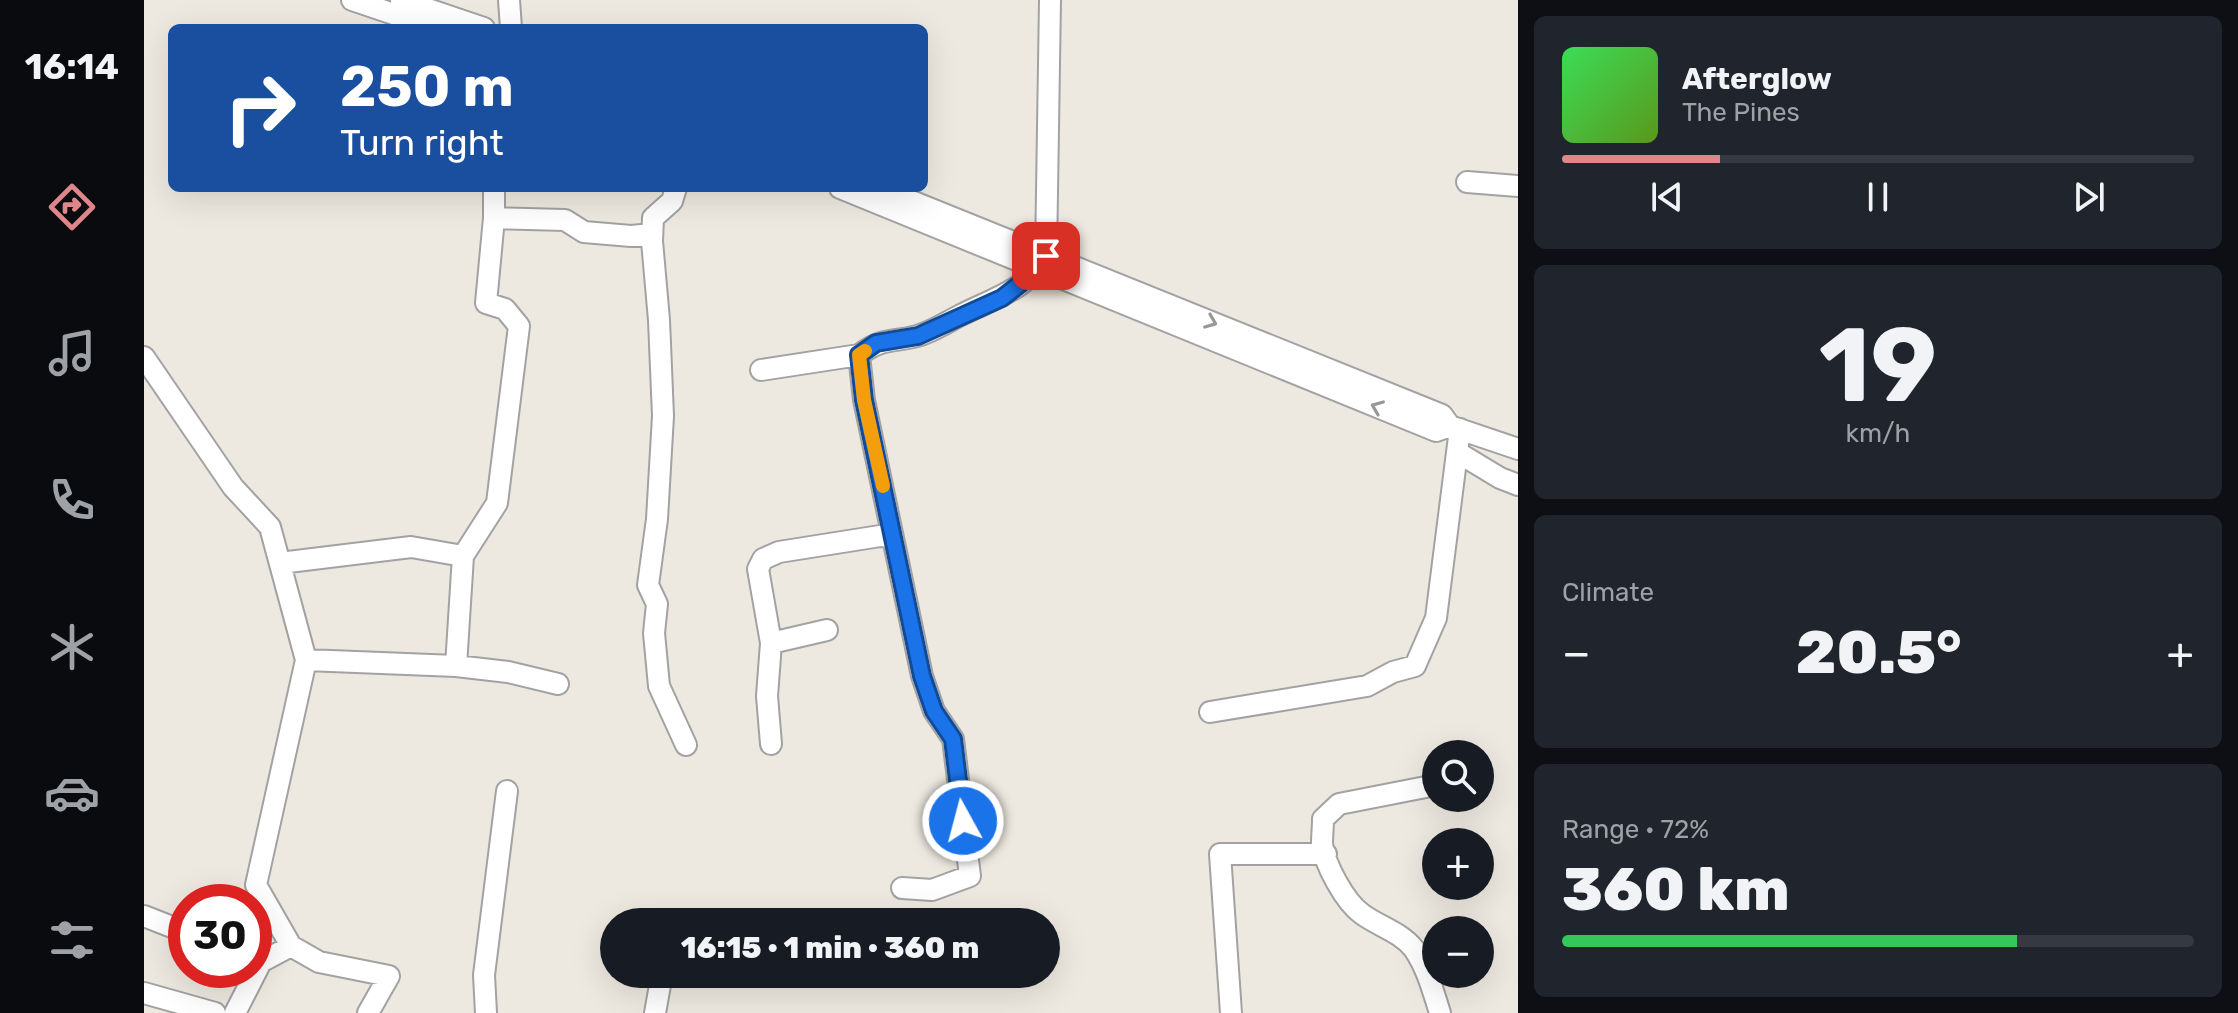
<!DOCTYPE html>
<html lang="en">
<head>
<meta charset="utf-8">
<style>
	body { margin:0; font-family:Rubik,sans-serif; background:#20242c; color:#f1f3f6; height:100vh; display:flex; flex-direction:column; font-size:30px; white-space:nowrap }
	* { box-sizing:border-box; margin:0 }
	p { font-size:26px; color:#9ea1a6 }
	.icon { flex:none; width:44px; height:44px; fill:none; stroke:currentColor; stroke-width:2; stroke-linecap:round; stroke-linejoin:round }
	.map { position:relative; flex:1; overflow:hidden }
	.panel { display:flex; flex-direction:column; gap:16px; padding:16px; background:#0d0f14; width:720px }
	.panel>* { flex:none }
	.guide { position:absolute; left:24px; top:24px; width:760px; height:168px; border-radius:12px; box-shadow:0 8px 32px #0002; background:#1a4fa0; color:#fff; overflow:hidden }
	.buttons { position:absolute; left:1278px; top:740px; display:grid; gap:16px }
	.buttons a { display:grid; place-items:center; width:72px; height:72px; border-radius:50%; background:#171b24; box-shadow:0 8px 32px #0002; font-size:40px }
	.speed { position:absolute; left:24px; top:884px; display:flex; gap:16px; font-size:40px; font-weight:700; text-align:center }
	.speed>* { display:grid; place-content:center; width:104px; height:104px; border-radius:50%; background:#171b24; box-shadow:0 8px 32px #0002; line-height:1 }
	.speed .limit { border:12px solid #d22; background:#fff; color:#111 }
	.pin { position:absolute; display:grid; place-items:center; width:68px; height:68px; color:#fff; margin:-34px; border-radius:16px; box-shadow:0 4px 12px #0006 }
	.me { position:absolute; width:88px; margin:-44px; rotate:353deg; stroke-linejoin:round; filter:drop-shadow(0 0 6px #0008) }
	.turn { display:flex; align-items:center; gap:28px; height:168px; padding:0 40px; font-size:36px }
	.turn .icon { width:104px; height:104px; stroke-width:2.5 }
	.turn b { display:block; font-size:56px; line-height:68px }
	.big { font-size:60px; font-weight:800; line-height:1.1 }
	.panel .tile { flex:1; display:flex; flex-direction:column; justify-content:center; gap:12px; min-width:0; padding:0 28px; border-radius:12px; background:#20242c }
	.panel .dial { align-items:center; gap:0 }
	.dial b { font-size:104px; line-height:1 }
	.song { display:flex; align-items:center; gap:24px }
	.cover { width:96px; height:96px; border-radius:12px; background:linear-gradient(135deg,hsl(130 70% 55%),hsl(90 70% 35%)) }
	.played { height:8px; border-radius:4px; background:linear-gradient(90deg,#de868a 25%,#363941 25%) }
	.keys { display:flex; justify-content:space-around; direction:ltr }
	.heat { display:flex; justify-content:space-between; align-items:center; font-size:44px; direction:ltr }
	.charge { height:12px; border-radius:6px; background:linear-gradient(90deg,#34c759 72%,#363941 0) }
	.trip { position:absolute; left:456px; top:908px; width:460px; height:80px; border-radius:40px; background:#171b24; box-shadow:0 8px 32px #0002; font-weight:800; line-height:80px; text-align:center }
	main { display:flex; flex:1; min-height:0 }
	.tabs { display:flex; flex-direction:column; width:144px; justify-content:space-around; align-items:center; background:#090b0e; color:#9ea1a6 }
	.tabs .icon { width:56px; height:56px }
	.tabs .active { color:#de868a }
	.tabs b { font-size:36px; color:#f1f3f6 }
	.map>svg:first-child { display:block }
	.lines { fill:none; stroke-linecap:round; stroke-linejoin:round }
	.minor-casing { stroke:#a2a2a2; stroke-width:24 }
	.minor { stroke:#fff; stroke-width:20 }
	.oneway { stroke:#989898 }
	.route-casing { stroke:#114b97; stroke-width:20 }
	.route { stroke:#1a73e8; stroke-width:14 }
	.slow { stroke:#f59e0b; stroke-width:14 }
</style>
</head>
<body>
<main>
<nav class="tabs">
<b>16:14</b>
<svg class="icon active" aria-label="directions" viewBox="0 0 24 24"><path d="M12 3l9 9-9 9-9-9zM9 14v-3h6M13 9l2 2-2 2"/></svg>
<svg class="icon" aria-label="music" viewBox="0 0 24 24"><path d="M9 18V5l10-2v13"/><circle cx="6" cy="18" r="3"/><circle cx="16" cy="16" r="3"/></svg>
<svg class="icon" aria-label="phone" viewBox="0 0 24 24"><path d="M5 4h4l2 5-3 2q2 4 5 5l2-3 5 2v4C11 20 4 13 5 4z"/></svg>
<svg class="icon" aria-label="climate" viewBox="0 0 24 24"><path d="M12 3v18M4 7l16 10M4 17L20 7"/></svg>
<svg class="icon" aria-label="car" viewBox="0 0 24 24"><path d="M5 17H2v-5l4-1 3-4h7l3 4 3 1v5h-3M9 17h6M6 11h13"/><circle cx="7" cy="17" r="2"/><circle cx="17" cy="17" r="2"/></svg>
<svg class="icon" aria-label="filters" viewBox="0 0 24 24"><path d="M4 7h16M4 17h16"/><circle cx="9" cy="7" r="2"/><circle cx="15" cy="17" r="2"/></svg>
</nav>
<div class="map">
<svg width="1374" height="1013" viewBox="0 0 1374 1013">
	<rect width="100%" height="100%" fill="#eee9e0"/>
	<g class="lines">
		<!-- minor casing -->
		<g class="minor-casing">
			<path id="minor" d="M208 0 291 28
				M257 0 340 28
				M365 0 367 28
				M1323 182 1374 186
				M532 188 528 201 509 218 508 241 515 320 519 416 513 519 504 585 513 604 510 633 515 686 542 745
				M696 188 1292 431 1306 426 1374 449
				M735 188 1298 415 1306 426
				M350 218 421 220 440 232 487 236 508 234
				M0 357 89 487 126 527 162 660 112 885 147 946 117 962 91 1013
				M617 370 715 355
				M1313 452 1356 478 1374 485
				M136 563 267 547 319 556
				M683 630 627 643 614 569 619 559 635 552 736 536 749 537
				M162 660 312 666 364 672 414 684
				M312 666 319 556 353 503 375 326 361 309 342 303 350 218V188
				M1066 712 1223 686 1249 672 1271 666 1292 618 1316 429
				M627 744 623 696 627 643
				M1336 777H1338
				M1292 785 1195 804 1179 819C1179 827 1178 836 1178 844 1181 865 1201 902 1218 914 1234 926 1257 932 1270 949 1283 968 1289 991 1296 1013
				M758 888 788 890 826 876 809 739 790 711 778 676 720 400 715 355C739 337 747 343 773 336 788 332 803 322 817 315 848 299 885 289 902 256L906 0
				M0 916 28 927H42
				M147 946 175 962 245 976 224 1013
				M0 993 71 1013
				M342 1013 340 975 363 791
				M511 1013 518 974
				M1087 1013 1076 854H1182"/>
		</g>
		<!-- minor -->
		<use href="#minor" class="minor"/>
	</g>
	<!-- one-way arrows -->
	<defs><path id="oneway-chevron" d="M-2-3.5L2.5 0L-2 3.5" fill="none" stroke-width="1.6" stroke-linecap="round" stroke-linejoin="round" transform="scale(2)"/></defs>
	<g class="oneway">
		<use href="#oneway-chevron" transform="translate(1067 322) rotate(22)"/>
		<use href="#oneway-chevron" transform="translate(1233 407) rotate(-158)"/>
	</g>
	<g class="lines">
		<!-- route casing -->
		<g class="route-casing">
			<path id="route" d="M819 821 809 739 790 711 778 676 720 400 715 355 732 343 774 336 858 298 895 269 902 256"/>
		</g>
		<!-- route -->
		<use href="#route" class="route"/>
		<!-- slow -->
		<path class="slow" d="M721 351 715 355 720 400 739 486"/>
	</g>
</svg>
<div class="buttons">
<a><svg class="icon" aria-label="search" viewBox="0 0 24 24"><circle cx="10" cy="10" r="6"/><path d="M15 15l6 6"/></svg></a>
<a>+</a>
<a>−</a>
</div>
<div class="speed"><div class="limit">30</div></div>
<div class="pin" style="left:902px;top:256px;background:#d93025"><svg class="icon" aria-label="arrive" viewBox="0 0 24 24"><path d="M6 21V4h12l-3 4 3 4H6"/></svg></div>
<svg class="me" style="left:819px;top:821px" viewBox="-20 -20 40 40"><circle r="17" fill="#1a73e8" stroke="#fff" stroke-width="3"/><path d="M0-11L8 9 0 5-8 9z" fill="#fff"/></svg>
<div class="trip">16:15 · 1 min · 360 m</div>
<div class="guide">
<div class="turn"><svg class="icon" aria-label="right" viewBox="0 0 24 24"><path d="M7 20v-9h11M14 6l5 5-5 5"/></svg><div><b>250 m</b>Turn right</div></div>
</div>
</div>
<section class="panel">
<div class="tile">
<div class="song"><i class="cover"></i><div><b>Afterglow</b><p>The Pines</p></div></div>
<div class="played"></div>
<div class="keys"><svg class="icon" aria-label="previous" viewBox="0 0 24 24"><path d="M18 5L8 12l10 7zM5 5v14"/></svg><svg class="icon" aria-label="pause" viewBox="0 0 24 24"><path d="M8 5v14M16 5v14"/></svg><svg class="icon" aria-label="next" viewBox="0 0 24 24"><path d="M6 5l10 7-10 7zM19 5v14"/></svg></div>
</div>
<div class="tile dial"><b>19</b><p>km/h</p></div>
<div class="tile"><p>Climate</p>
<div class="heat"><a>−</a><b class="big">20.5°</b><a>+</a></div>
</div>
<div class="tile"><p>Range · 72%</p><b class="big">360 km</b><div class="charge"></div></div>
</section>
</main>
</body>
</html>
